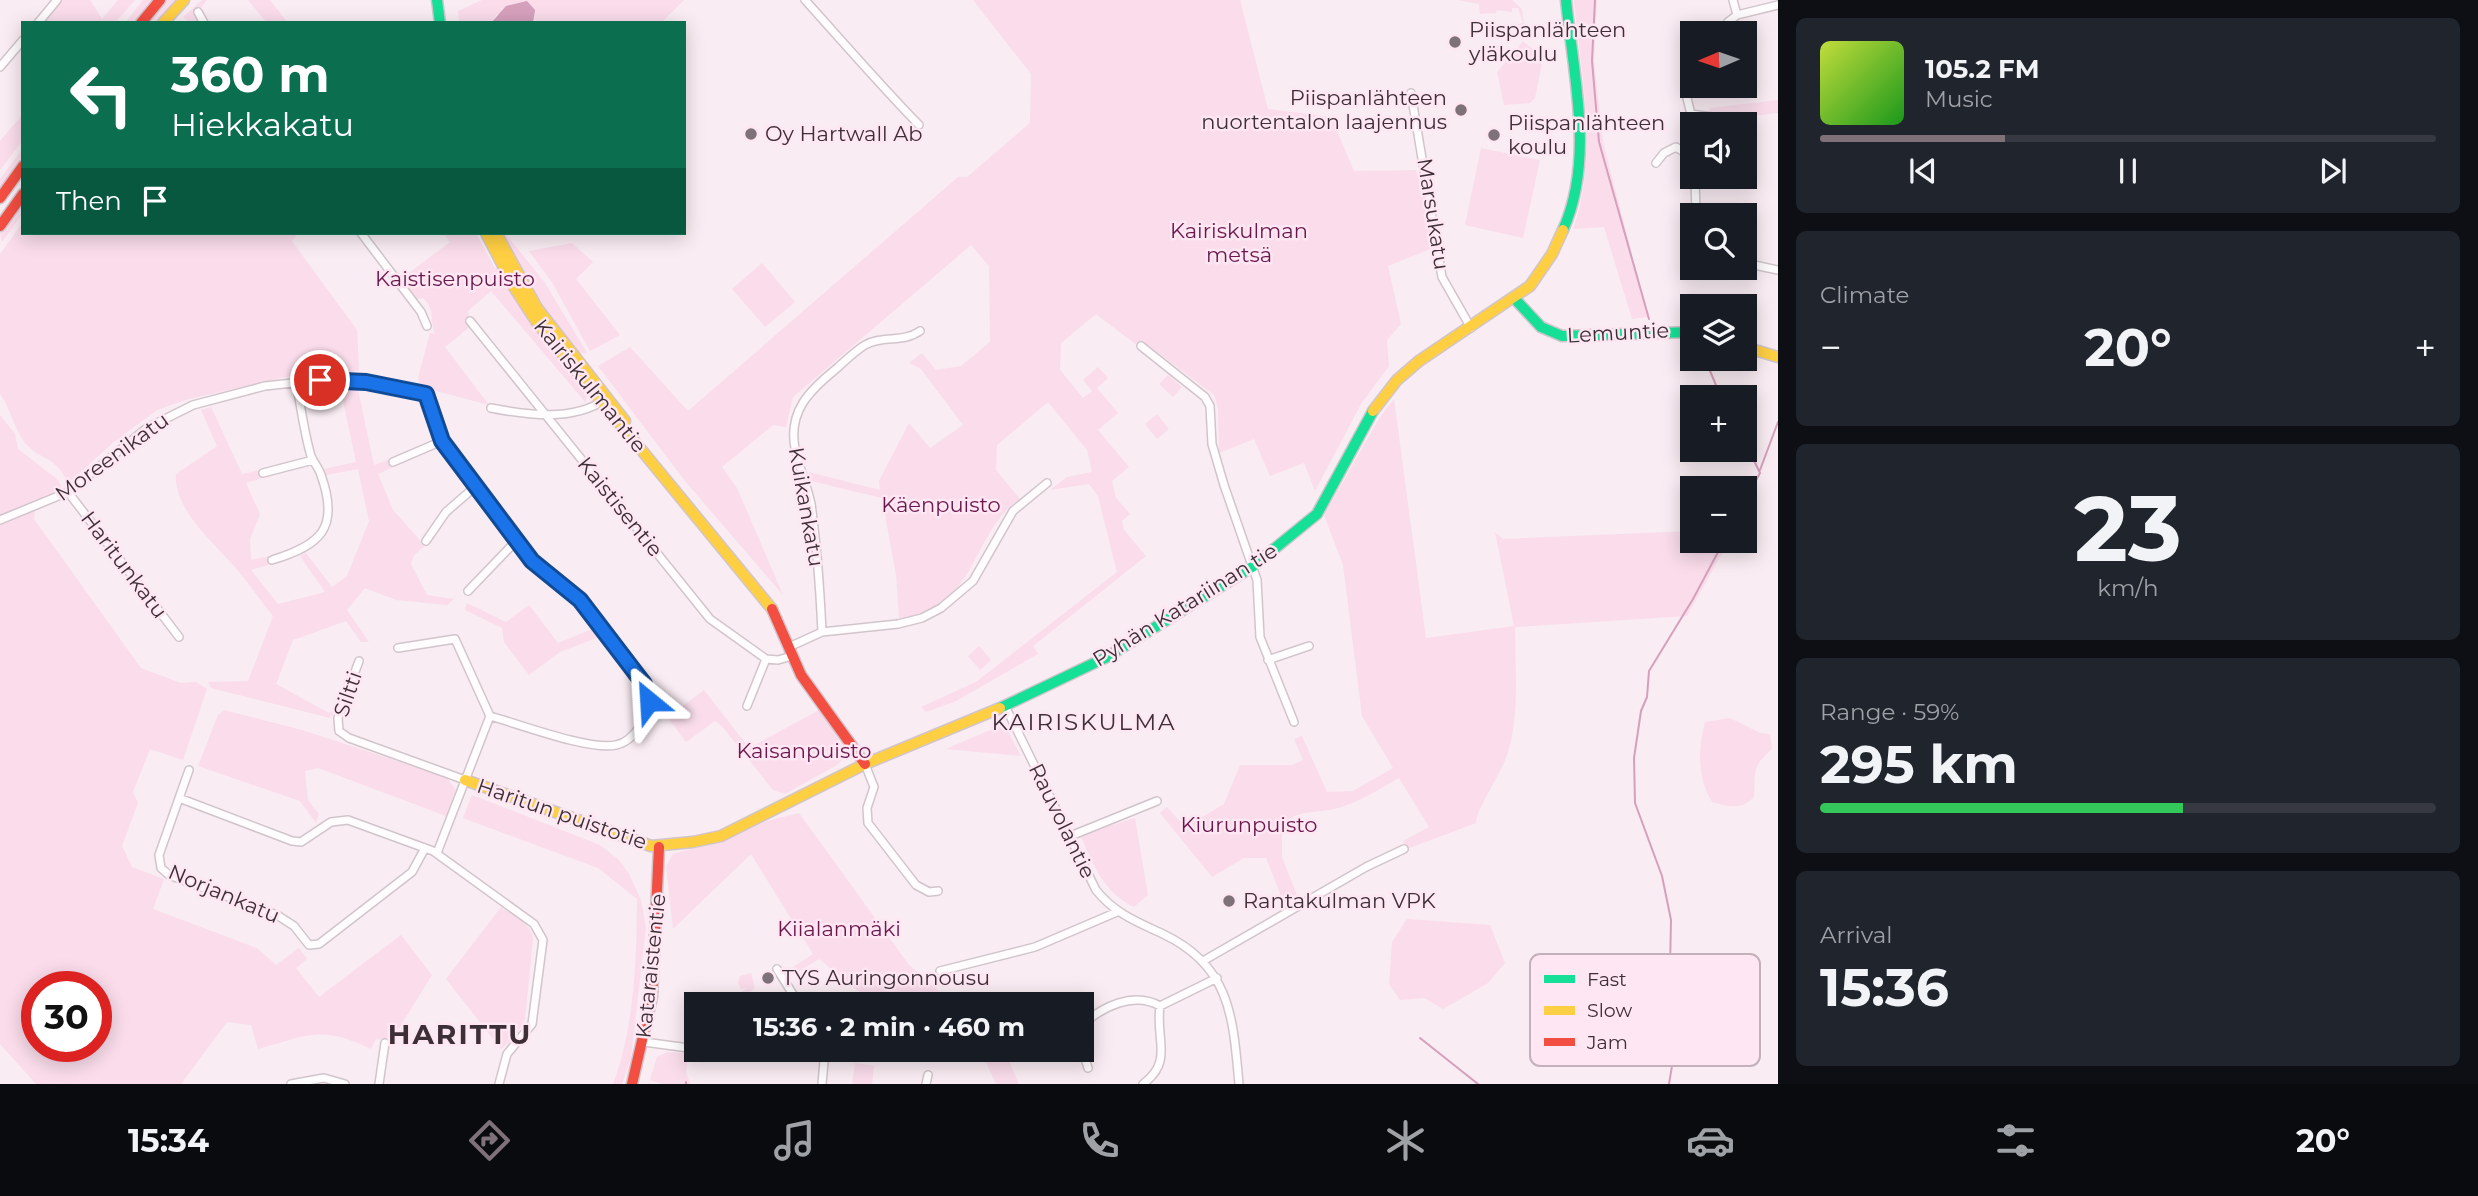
<!DOCTYPE html>
<html lang="en">
<head>
<meta charset="utf-8">
<style>
	body { margin:0; font-family:Montserrat,sans-serif; background:#20242c; color:#f1f3f6; height:100vh; display:flex; flex-direction:column; font-size:26px; white-space:nowrap }
	* { box-sizing:border-box; margin:0 }
	p { font-size:23px; color:#9ea1a6 }
	.icon { flex:none; width:38px; height:38px; fill:none; stroke:currentColor; stroke-width:2; stroke-linecap:round; stroke-linejoin:round }
	.map { position:relative; flex:1; overflow:hidden }
	.panel { display:flex; flex-direction:column; gap:18px; padding:18px; background:#0d0f14; width:700px }
	.panel>* { flex:none }
	.hud { position:absolute; left:21px; top:21px; width:665px; height:214px; border-radius:0px; box-shadow:0 4px 18px #0003; background:#0b6e4f; color:#fff; overflow:hidden }
	.needle { width:46px; rotate:268deg }
	.controls { position:absolute; left:1680px; top:21px; display:grid; gap:14px }
	.controls a { display:grid; place-items:center; width:77px; height:77px; border-radius:0px; background:#171b24; box-shadow:0 4px 18px #0003; font-size:35px }
	.speed { position:absolute; left:21px; top:971px; display:flex; gap:14px; font-size:35px; font-weight:700; text-align:center }
	.speed>* { display:grid; place-content:center; width:91px; height:91px; border-radius:50%; background:#171b24; box-shadow:0 4px 18px #0003; line-height:1 }
	.speed .limit { border:10px solid #d22; background:#fff; color:#111 }
	.pin { position:absolute; display:grid; place-items:center; width:60px; height:60px; color:#fff; margin:-30px; border:4px solid #fff; border-radius:50%; box-shadow:0 2px 7px #0007 }
	.me { position:absolute; width:77px; margin:-38px; rotate:333deg; stroke-linejoin:round; filter:drop-shadow(0 0 5px #0008) }
	.turn { display:flex; align-items:center; gap:24px; height:147px; padding:0 35px; font-size:32px }
	.turn .icon { width:91px; height:91px; stroke-width:2.5 }
	.turn b { display:block; font-size:49px; line-height:60px }
	.then { display:flex; align-items:center; height:66px; padding:0 35px; background:#0003; gap:14px; font-size:26px }
	.big { font-size:52px; font-weight:700; line-height:1.1 }
	.panel .tile { flex:1; display:flex; flex-direction:column; justify-content:center; gap:10px; min-width:0; padding:0 24px; border-radius:10px; background:#20242c }
	.panel .dial { align-items:center; gap:0 }
	.dial b { font-size:91px; line-height:1 }
	.song { display:flex; align-items:center; gap:21px }
	.cover { width:84px; height:84px; border-radius:10px; background:linear-gradient(135deg,hsl(70 70% 55%),hsl(120 70% 35%)) }
	.played { height:7px; border-radius:4px; background:linear-gradient(90deg,#7f7178 30%,#363941 30%) }
	.keys { display:flex; justify-content:space-around; direction:ltr }
	.heat { display:flex; justify-content:space-between; align-items:center; font-size:38px; direction:ltr }
	.charge { height:10px; border-radius:5px; background:linear-gradient(90deg,#34c759 59%,#363941 0) }
	.trip { position:absolute; left:684px; top:992px; width:410px; height:70px; border-radius:0px; background:#171b24; box-shadow:0 4px 18px #0003; font-weight:700; line-height:70px; text-align:center }
	.dock { display:flex; height:112px; justify-content:space-around; align-items:center; background:#090b0e; color:#9ea1a6 }
	.dock .icon { width:49px; height:49px }
	.dock .active { color:#7f7178 }
	.dock b { font-size:32px; color:#f1f3f6 }
	main { display:flex; flex:1; min-height:0 }
	.map>svg:first-child { display:block }
	.green { fill:#fadceb; fill-rule:evenodd }
	.water { fill:#d5a0bc }
	.lines { fill:none; stroke-linecap:round; stroke-linejoin:round }
	.stream { stroke:#d5a0bc; stroke-width:2 }
	.street-casing { stroke:#d1c5cb; stroke-width:10 }
	.fast-casing { stroke:#d1c5cb; stroke-width:13 }
	.slow-casing { stroke:#d1c5cb; stroke-width:13 }
	.jam-casing { stroke:#d1c5cb; stroke-width:13 }
	.street { stroke:#fefcfd; stroke-width:7 }
	.fast { stroke:#16e098; stroke-width:10 }
	.slow { stroke:#ffcf43; stroke-width:10 }
	.jam { stroke:#f24e42; stroke-width:10 }
	.route-casing { stroke:#114b97; stroke-width:18 }
	.route { stroke:#1a73e8; stroke-width:12 }
	.poi-dot { fill:#7f7178; stroke:#fee7f2; stroke-width:2.5 }
	.labels { text-anchor:middle; stroke-width:5; stroke-linejoin:round; paint-order:stroke }
	.poi-label { font-size:21px; fill:#3d2f36; stroke:#fee7f2; text-anchor:start }
	.street-label { font-size:21px; fill:#3d2f36; stroke:#fee7f2 }
	.park-label { font-size:21px; fill:#6b184d; stroke:#fee7f2 }
	.neighbourhood-label { font-size:23px; letter-spacing:2px; fill:#3d2f36; stroke:#fee7f2 }
	.district-label { font-size:28px; font-weight:bold; letter-spacing:2px; fill:#3d2f36; stroke:#fee7f2 }
	.key { fill:#fee7f2; stroke:#c4b0ba; stroke-width:2 }
	.key-label { font-size:19px; fill:#3d2f36 }
</style>
</head>
<body>
<main>
<div class="map">
<svg width="1778" height="1084" viewBox="0 0 1778 1084">
	<rect width="100%" height="100%" fill="#f9ecf2"/>
	<!-- green -->
	<path class="green" d="M57 0H90L102 19 118 0H135L115 23H38Z
		M143 0H152L133 23H125Z
		M166 0H176L156 23H146Z
		M202 0H207L196 14 202 23H190L183 17Z
		M248 0H270L288 23H267Z
		M482 0H684L661 23H533L535 19 496 15 491 23H459L458 11Z
		M973 0H1240L1268 109 1331 117 1354 171 1416 170 1434 223 1433 248 1388 266 1401 324 1387 340 1389 366 1361 404 1315 491 1304 463 1270 476 1254 439 1219 453 1218 408 1214 395 1148 345 1142 349 1096 314 1061 343 1060 370 1083 398 1092 391 1083 380 1098 367 1108 378 1097 388 1118 413 1098 430 1129 467 1112 481 1116 498 1130 514 1122 521 1124 530 1146 556 1033 646 1038 654 956 701 926 712 921 707 976 682 1117 572 1098 496 1089 484 1050 490 1067 477 1092 472 1087 450 1048 402 997 445 996 470 1020 499C968 535 980 608 899 618L896 575 882 498 811 481 809 472 880 490 879 481 909 423 930 448 963 425 921 369 909 363 922 353 936 370 961 366 990 342 989 266 971 245 793 397 786 427 773 425 722 467 737 488 783 595 685 481 598 366 630 347 688 411 958 177H967L1030 123 1031 74Z
		M1457 0H1512L1522 9 1524 24 1519 27 1518 24 1523 23 1518 8H1512V12L1497 10 1496 13 1480 14 1479 4Z
		M1574 0H1597L1594 61 1603 142 1648 317 1632 319 1604 227 1573 229C1599 157 1581 74 1574 0Z
		M1523 41 1543 58 1535 98 1530 103 1504 105 1497 72Z
		M1778 100V113L1711 121 1709 108Z
		M23 114V140L0 170V141Z
		M23 148V156L0 187V179Z
		M1481 148 1540 160 1523 238 1465 225Z
		M23 202V213L2 242 0 234Z
		M23 222V233H298L292 241 357 330 359 371 290 376 185 400 157 410 115 441 68 483C56 455 40 461 25 443 14 429 11 409 0 394V254Z
		M443 233H476L495 268H498L540 336 587 393 586 403 491 291 468 311 471 326 445 347 489 405 421 387 418 378 430 333 435 334C429 319 436 310 423 298L417 299 401 279 450 242Z
		M498 233H505L545 283 587 353H575C545 315 520 276 498 233Z
		M572 243 593 262 576 279 620 335 590 351 553 284 529 251Z
		M762 263 795 302 765 327 732 289Z
		M1168 375 1182 387 1173 397 1159 384Z
		M340 387H361L358 390 374 465 390 459 393 467 378 474 393 510 425 546 414 555 411 564 427 595 454 599 447 605 396 600 365 588 347 610 369 642H361L346 621 293 640 276 684 329 713 335 710 330 718 211 688 208 682 248 681 273 616C262 602 251 587 240 573 218 546 173 511 176 474L217 446 201 410 211 407 242 474 260 470 262 478 246 483 260 514 250 539 251 560 270 556 271 564 251 570 278 604 325 592 300 556 306 553 332 587 347 576 369 521 358 469 326 475 324 469 356 462Z
		M1394 399 1426 638 1514 626 1495 532 1503 539 1692 531V541H1729L1687 616 1515 627C1515 668 1520 716 1507 755 1501 774 1476 809 1476 823L1407 849 1403 841 1429 827 1399 778C1379 789 1357 804 1334 809 1309 814 1305 809 1282 823V857L1297 895 1285 906 1266 858H1244L1212 877 1160 813 1167 807 1185 827 1224 804 1240 765H1292L1303 760 1294 739 1302 736 1327 792 1353 791 1393 768 1362 716 1343 565 1324 515 1380 417Z
		M1157 414 1169 429 1157 439 1145 424Z
		M0 415 15 434 18 449 58 480 62 488 36 503 34 519 141 668 181 683 196 682 207 689 183 760 150 749 133 792 138 803 122 846 132 867 164 879 153 909 257 948 276 965 299 948 307 959 296 968 319 997 401 935 432 975 391 1041 376 1039 371 1049C321 1025 309 1035 258 1049L251 1025 227 1022 181 1084H36L0 1044ZM37 987H96V1046H37Z
		M467 603 506 622 529 605 558 643 595 628 601 636 560 652 529 675 504 642 502 628 465 610Z
		M979 646 991 660 980 670 968 656Z
		M704 690 749 748 821 709 843 748 844 758 837 765 785 794 773 790 721 725 715 721 686 742 665 714 670 710 676 711Z
		M224 710 302 730 446 777 456 790 446 816 318 768 305 771 308 800 319 814 316 823 300 801 198 766 218 715Z
		M1730 718 1760 733 1770 734 1772 749C1751 768 1756 769 1754 797 1742 810 1728 807 1712 802 1697 777 1698 749 1705 722Z
		M1004 724 1021 756 946 749Z
		M472 795 600 845 619 860 629 874 641 900 646 928 631 1058 622 1084H613C634 1030 637 957 637 899L598 868 463 818Z
		M799 813 909 965 954 1004H936L928 998 903 1004H874L819 959 794 974 790 969 813 954 751 854 673 929 666 866 673 854 722 841 767 821Z
		M1135 818 1148 895 1134 907C1103 892 1094 865 1080 835Z
		M501 907C512 915 532 924 533 939L525 1019 515 1037 501 1049 446 979Z
		M1407 919 1490 925 1505 963 1488 983 1443 1009 1424 998 1400 1000 1389 984 1392 942Z
		M751 973 755 988 745 997 741 992 746 988 741 989 738 983 740 976Z
		M980 1050H1004L1019 1084H996Z
		M667 1052 688 1054 686 1073 691 1084H662L650 1080 657 1057Z
		M855 1063 874 1066 872 1084H852Z"/>
	<!-- water -->
	<path class="water" d="M527 1 535 10 533 23H491L506 6Z"/>
	<g class="lines">
		<!-- stream -->
		<path class="stream" d="M1595 0 1592 61 1599 142 1649 319
			M1666 336 1692 339
			M1705 359 1721 397
			M1745 442 1760 473 1745 501
			M1760 470 1778 422
			M1420 1038 1478 1084
			M686 1082V1084
			M1669 1084 1675 1048 1670 968 1671 920 1662 876 1635 803 1634 758 1641 711 1647 697 1649 671 1693 599 1724 541"/>
		<!-- street casing -->
		<g class="street-casing">
			<path id="street" d="M805 0C843 42 879 84 919 125
				M1733 0 1737 15 1778 5
				M198 12 204 23
				M38 23 57 0
				M1723 33 1728 22 1737 15
				M0 67 23 40
				M1692 67 1686 94 1691 114 1719 118 1722 124
				M1411 93 1442 277 1471 328
				M1656 163 1664 153 1676 147 1687 154 1692 164
				M1695 177 1696 215
				M361 233 421 312 427 326
				M1745 263 1778 270
				M470 321 710 619 766 659 778 660 792 656
				M1141 346 1205 397 1210 406 1212 444 1224 485 1257 580 1260 637 1294 722
				M491 408C527 415 573 422 606 399
				M393 462 442 441
				M263 473 313 460
				M68 492 179 637
				M0 520 68 492 147 428 193 405 265 386 320 380 366 382 426 394 442 441 532 561 580 600 644 684C651 698 650 712 641 725 635 734 627 743 616 745 590 751 519 724 490 716
				M426 541 446 512 476 486
				M272 560C321 545 340 528 321 475 319 468 314 463 311 456 304 433 301 406 296 382
				M468 591 517 540
				M822 632C820 589 817 547 811 504 807 485 799 467 795 448 788 411 810 390 836 369 845 361 855 351 865 345 883 335 903 343 920 331
				M789 647 822 632 898 624 922 618 941 608 973 581 1013 511 1047 483
				M398 648 455 639 490 716 437 853
				M1268 660 1309 646
				M359 661 338 718 339 731 349 738 465 780
				M747 706 766 659
				M1005 706 1096 890C1114 913 1137 922 1163 934 1231 966 1233 1018 1239 1084
				M865 764 874 787 867 808 868 823 916 885 929 892 938 891
				M189 770 159 855 161 868 169 875 277 915 294 926 309 945 319 944 412 872 425 848
				M179 798 292 841 301 842 331 822 348 820 433 851 534 924 543 940 532 1024 507 1054 499 1084
				M1068 837 1157 801
				M1203 961 1366 867 1404 849
				M777 969 799 1004
				M940 971 1035 947 1117 912
				M1082 1025C1102 1007 1133 991 1160 1006
				M644 1042 696 1049
				M1082 1049 1088 1068
				M291 1084 324 1078 345 1084
				M379 1084 385 1043
				M822 1084 825 1050
				M926 1084 928 1075
				M1143 1084C1174 1061 1155 1039 1160 1006L1217 978"/>
		</g>
		<!-- fast casing -->
		<g class="fast-casing">
			<path id="fast" d="M437 0 440 23
				M1563 230C1595 159 1573 75 1566 0
				M1515 299 1541 327 1562 336 1692 332
				M1000 708 1107 657 1252 567 1317 514 1373 411"/>
		</g>
		<!-- slow casing -->
		<g class="slow-casing">
			<path id="slow" d="M163 23 184 0
				M486 233 514 287 538 324 772 609
				M496 233 537 308 625 421
				M1745 347 1778 357
				M1373 411 1397 380 1419 361 1530 286 1552 254 1563 230
				M465 780 651 846 693 842 721 836 865 764 1000 708"/>
		</g>
		<!-- jam casing -->
		<g class="jam-casing">
			<path id="jam" d="M141 23 160 0
				M0 198 23 166
				M0 226 23 194
				M772 609 801 675 865 764
				M632 1084 652 997 659 847"/>
		</g>
		<!-- street -->
		<use href="#street" class="street"/>
		<!-- fast -->
		<use href="#fast" class="fast"/>
		<!-- slow -->
		<use href="#slow" class="slow"/>
		<!-- jam -->
		<use href="#jam" class="jam"/>
	</g>
	<g class="lines">
		<!-- route casing -->
		<g class="route-casing">
			<path id="route" d="M320 380 366 382 426 394 442 441 532 561 580 600 644 684 649 701"/>
		</g>
		<!-- route -->
		<use href="#route" class="route"/>
	</g>
	<!-- markers -->
	<g class="poi-dot">
		<circle cx="1455" cy="42" r="7"/>
		<circle cx="1461" cy="110" r="7"/>
		<circle cx="751" cy="134" r="7"/>
		<circle cx="1494" cy="135" r="7"/>
		<circle cx="1229" cy="901" r="7"/>
		<circle cx="768" cy="978" r="7"/>
	</g>
	<g class="labels">
		<!-- poi labels -->
		<g class="poi-label">
			<text x="1469" y="37">Piispanlähteen<tspan x="1469" dy="24">yläkoulu</tspan></text>
			<text x="1447" y="105" text-anchor="end">Piispanlähteen<tspan x="1447" dy="24">nuortentalon laajennus</tspan></text>
			<text x="1508" y="130">Piispanlähteen<tspan x="1508" dy="24">koulu</tspan></text>
			<text x="765" y="141">Oy Hartwall Ab</text>
			<text x="1243" y="908">Rantakulman VPK</text>
			<text x="782" y="985">TYS Auringonnousu</text>
		</g>
		<!-- street labels -->
		<g class="street-label">
			<text transform="translate(1433 214) rotate(81)" y="7">Marsukatu</text>
			<text transform="translate(1618 333) rotate(-3)" y="7">Lemuntie</text>
			<text transform="translate(590 386) rotate(51)" y="7">Kairiskulmantie</text>
			<text transform="translate(112 457) rotate(-36)" y="7">Moreenikatu</text>
			<text transform="translate(620 507) rotate(51)" y="7">Kaistisentie</text>
			<text transform="translate(806 507) rotate(80)" y="7">Kuikankatu</text>
			<text transform="translate(124 565) rotate(53)" y="7">Haritunkatu</text>
			<text transform="translate(1185 605) rotate(-32)" y="7">Pyhän Katariinan tie</text>
			<text transform="translate(348 694) rotate(-71)" y="7">Siltti</text>
			<text transform="translate(562 814) rotate(19)" y="7">Haritun puistotie</text>
			<text transform="translate(1062 821) rotate(64)" y="7">Rauvolantie</text>
			<text transform="translate(224 894) rotate(23)" y="7">Norjankatu</text>
			<text transform="translate(651 966) rotate(-84)" y="7">Kataraistentie</text>
		</g>
		<!-- park labels -->
		<g class="park-label">
			<text x="1239" y="238">Kairiskulman<tspan x="1239" dy="24">metsä</tspan></text>
			<text x="455" y="286">Kaistisenpuisto</text>
			<text x="941" y="512">Käenpuisto</text>
			<text x="804" y="758">Kaisanpuisto</text>
			<text x="1249" y="832">Kiurunpuisto</text>
			<text x="839" y="936">Kiialanmäki</text>
		</g>
		<!-- neighbourhood labels -->
		<g class="neighbourhood-label">
			<text x="1084" y="730">KAIRISKULMA</text>
		</g>
		<!-- district labels -->
		<g class="district-label">
			<text x="460" y="1044">HARITTU</text>
		</g>
	</g>
	<!-- legend -->
	<rect x="1530" y="954" width="230" height="112" rx="10" class="key"/>
	<rect x="1544" y="975" width="31" height="8" fill="#16e098"/>
	<rect x="1544" y="1006" width="31" height="9" fill="#ffcf43"/>
	<rect x="1544" y="1038" width="31" height="8" fill="#f24e42"/>
	<g class="key-label">
		<text x="1587" y="986">Fast</text>
		<text x="1587" y="1017">Slow</text>
		<text x="1587" y="1049">Jam</text>
	</g>
</svg>
<div class="controls">
<a><svg class="needle" viewBox="-14 -14 28 28"><path d="M0-13l5 13h-10z" fill="#e53935"/><path d="M0 13l5-13h-10z" fill="#9ea1a6"/></svg></a>
<a><svg class="icon" aria-label="sound" viewBox="0 0 24 24"><path d="M4 9h4l5-4v14l-5-4H4zM17 9q2 3 0 6"/></svg></a>
<a><svg class="icon" aria-label="search" viewBox="0 0 24 24"><circle cx="10" cy="10" r="6"/><path d="M15 15l6 6"/></svg></a>
<a><svg class="icon" aria-label="layers" viewBox="0 0 24 24"><path d="M12 4l9 5-9 5-9-5zM3 14l9 5 9-5"/></svg></a>
<a>+</a>
<a>−</a>
</div>
<div class="speed"><div class="limit">30</div></div>
<div class="pin" style="left:320px;top:380px;background:#d93025"><svg class="icon" aria-label="arrive" viewBox="0 0 24 24"><path d="M6 21V4h12l-3 4 3 4H6"/></svg></div>
<svg class="me" style="left:649px;top:701px" viewBox="-20 -20 40 40"><path d="M0-17L14 15 0 8-14 15z" fill="#1a73e8" stroke="#fff" stroke-width="4"/></svg>
<div class="trip">15:36 · 2 min · 460 m</div>
<div class="hud">
<div class="turn"><svg class="icon" aria-label="left" viewBox="0 0 24 24"><path d="M17 20v-9H6M10 6l-5 5 5 5"/></svg><div><b>360 m</b>Hiekkakatu</div></div>
<div class="then">Then<svg class="icon" aria-label="arrive" viewBox="0 0 24 24"><path d="M6 21V4h12l-3 4 3 4H6"/></svg></div>
</div>
</div>
<section class="panel">
<div class="tile">
<div class="song"><i class="cover"></i><div><b>105.2 FM</b><p>Music</p></div></div>
<div class="played"></div>
<div class="keys"><svg class="icon" aria-label="previous" viewBox="0 0 24 24"><path d="M18 5L8 12l10 7zM5 5v14"/></svg><svg class="icon" aria-label="pause" viewBox="0 0 24 24"><path d="M8 5v14M16 5v14"/></svg><svg class="icon" aria-label="next" viewBox="0 0 24 24"><path d="M6 5l10 7-10 7zM19 5v14"/></svg></div>
</div>
<div class="tile"><p>Climate</p>
<div class="heat"><a>−</a><b class="big">20°</b><a>+</a></div>
</div>
<div class="tile dial"><b>23</b><p>km/h</p></div>
<div class="tile"><p>Range · 59%</p><b class="big">295 km</b><div class="charge"></div></div>
<div class="tile"><p>Arrival</p><b class="big">15:36</b></div>
</section>
</main>
<nav class="dock">
<b>15:34</b>
<svg class="icon active" aria-label="directions" viewBox="0 0 24 24"><path d="M12 3l9 9-9 9-9-9zM9 14v-3h6M13 9l2 2-2 2"/></svg>
<svg class="icon" aria-label="music" viewBox="0 0 24 24"><path d="M9 18V5l10-2v13"/><circle cx="6" cy="18" r="3"/><circle cx="16" cy="16" r="3"/></svg>
<svg class="icon" aria-label="phone" viewBox="0 0 24 24"><path d="M5 4h4l2 5-3 2q2 4 5 5l2-3 5 2v4C11 20 4 13 5 4z"/></svg>
<svg class="icon" aria-label="climate" viewBox="0 0 24 24"><path d="M12 3v18M4 7l16 10M4 17L20 7"/></svg>
<svg class="icon" aria-label="car" viewBox="0 0 24 24"><path d="M5 17H2v-5l4-1 3-4h7l3 4 3 1v5h-3M9 17h6M6 11h13"/><circle cx="7" cy="17" r="2"/><circle cx="17" cy="17" r="2"/></svg>
<svg class="icon" aria-label="filters" viewBox="0 0 24 24"><path d="M4 7h16M4 17h16"/><circle cx="9" cy="7" r="2"/><circle cx="15" cy="17" r="2"/></svg>
<b>20°</b>
</nav>
</body>
</html>
